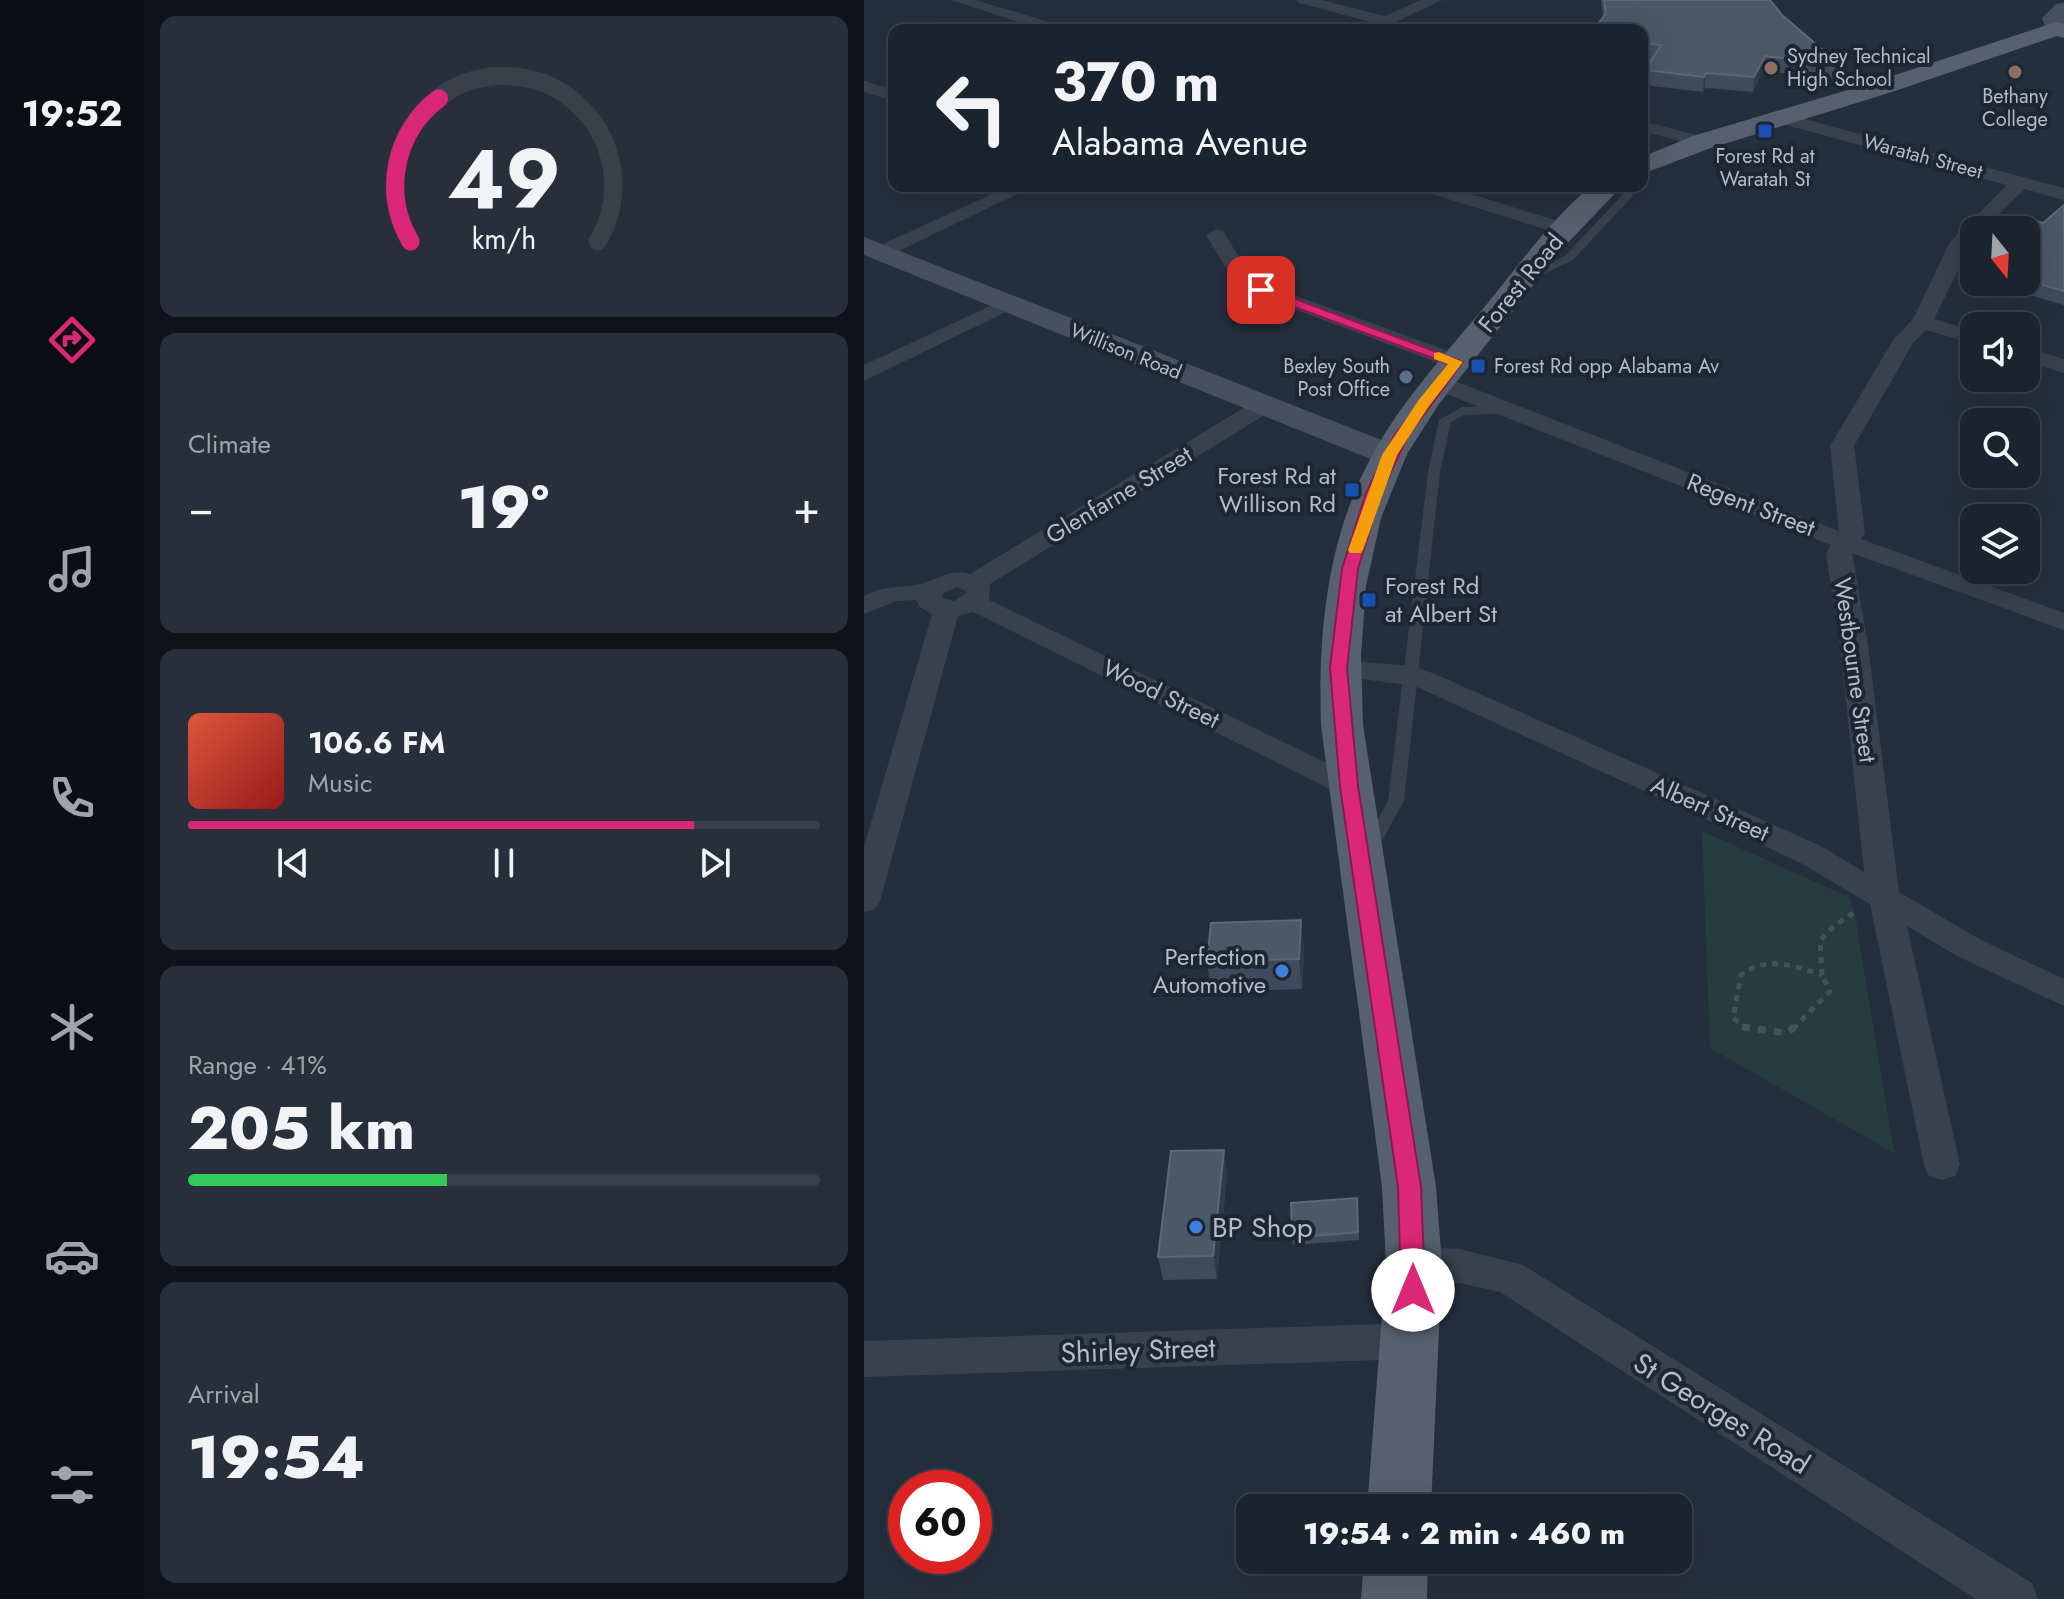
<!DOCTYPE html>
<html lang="en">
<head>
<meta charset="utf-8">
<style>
	body { margin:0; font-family:Jost,sans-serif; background:#282f3a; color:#f1f3f6; height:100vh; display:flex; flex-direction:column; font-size:30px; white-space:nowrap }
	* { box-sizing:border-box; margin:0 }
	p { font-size:26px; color:#a0a4aa }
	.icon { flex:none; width:44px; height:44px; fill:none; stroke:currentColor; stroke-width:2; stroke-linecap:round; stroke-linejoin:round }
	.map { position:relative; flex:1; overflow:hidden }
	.drawer { display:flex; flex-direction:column; gap:16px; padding:16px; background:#0f1319; width:720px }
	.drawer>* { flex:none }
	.hud { position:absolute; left:24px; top:24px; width:760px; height:168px; border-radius:16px; box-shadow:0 8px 32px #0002,0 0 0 2px #39404a; background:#1b232e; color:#f1f3f6; overflow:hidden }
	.needle { width:52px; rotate:162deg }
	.tools { position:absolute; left:1096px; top:216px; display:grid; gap:16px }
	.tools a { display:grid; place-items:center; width:80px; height:80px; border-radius:16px; background:#1b232e; box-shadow:0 8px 32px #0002,0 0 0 2px #39404a; font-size:40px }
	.speed { position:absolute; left:24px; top:1470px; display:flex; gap:16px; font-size:40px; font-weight:700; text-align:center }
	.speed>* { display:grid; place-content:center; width:104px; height:104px; border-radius:50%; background:#1b232e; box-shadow:0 8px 32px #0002,0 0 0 2px #39404a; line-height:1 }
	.speed .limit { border:12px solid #d22; background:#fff; color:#111 }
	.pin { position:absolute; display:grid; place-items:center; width:68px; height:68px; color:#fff; margin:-34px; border-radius:16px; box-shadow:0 4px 12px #0006 }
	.me { position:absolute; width:88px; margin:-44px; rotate:0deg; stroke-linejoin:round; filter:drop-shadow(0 0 6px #0008) }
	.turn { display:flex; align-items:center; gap:28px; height:168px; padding:0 32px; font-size:36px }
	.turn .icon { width:104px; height:104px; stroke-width:2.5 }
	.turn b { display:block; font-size:56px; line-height:68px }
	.big { font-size:60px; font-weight:800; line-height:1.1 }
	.drawer .widget { flex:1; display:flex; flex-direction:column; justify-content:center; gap:12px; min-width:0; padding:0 28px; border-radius:16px; background:#282f3a }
	.drawer .dial { align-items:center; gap:0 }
	.dial svg { height:208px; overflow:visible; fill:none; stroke:#39404a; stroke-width:7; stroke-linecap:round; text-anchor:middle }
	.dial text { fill:#f1f3f6; stroke:none }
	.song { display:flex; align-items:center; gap:24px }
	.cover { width:96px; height:96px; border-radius:12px; background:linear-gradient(135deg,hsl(10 70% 55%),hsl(0 70% 35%)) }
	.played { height:8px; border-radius:4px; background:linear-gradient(90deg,#db2777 80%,#39404a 80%) }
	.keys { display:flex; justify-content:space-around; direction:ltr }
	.heat { display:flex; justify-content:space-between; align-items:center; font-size:44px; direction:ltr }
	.charge { height:12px; border-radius:6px; background:linear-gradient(90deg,#34c759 41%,#39404a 0) }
	.trip { position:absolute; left:372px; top:1494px; width:456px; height:80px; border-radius:16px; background:#1b232e; box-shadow:0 8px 32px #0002,0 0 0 2px #39404a; font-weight:800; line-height:80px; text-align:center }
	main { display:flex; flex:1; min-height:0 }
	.menu { display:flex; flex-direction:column; width:144px; justify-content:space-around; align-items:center; background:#0b0e12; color:#a0a4aa }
	.menu .icon { width:56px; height:56px }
	.menu .active { color:#db2777 }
	.menu b { font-size:36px; color:#f1f3f6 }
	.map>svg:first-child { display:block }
	.green { fill:#263c3f }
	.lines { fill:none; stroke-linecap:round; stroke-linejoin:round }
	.path-far1 { stroke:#3f5557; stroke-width:5; stroke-dasharray:6 6; stroke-linecap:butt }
	.path { stroke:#3f5557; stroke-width:7; stroke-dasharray:8 8; stroke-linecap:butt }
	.lane { fill:#38414e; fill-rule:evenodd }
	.street { fill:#38414e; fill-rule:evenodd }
	.secondary { fill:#465061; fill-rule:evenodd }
	.primary { fill:#56606e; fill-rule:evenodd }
	.wall { fill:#3f4b5c }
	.shaded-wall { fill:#2f3b4b }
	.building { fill:#4b5868; stroke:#5c6777; stroke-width:2 }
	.route { fill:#db2777; stroke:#8e194d; stroke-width:2 }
	.slow { fill:#f59e0b }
	.education-dot { fill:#8d6e63; stroke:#1d2633; stroke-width:3 }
	.transit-dot { fill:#1a4fb4; stroke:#1d2633; stroke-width:3 }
	.service-dot { fill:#5c6f8a; stroke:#1d2633; stroke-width:3 }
	.shop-dot { fill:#3f7fe0; stroke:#1d2633; stroke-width:3 }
	.labels { text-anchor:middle; stroke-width:8; stroke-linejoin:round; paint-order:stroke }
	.far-poi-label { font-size:20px; fill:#b4bcc9; stroke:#1d2633; text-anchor:start }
	.far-street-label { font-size:20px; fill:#b4bcc9; stroke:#1d2633 }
	.street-label { font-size:24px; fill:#b4bcc9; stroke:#1d2633 }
	.poi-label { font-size:24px; fill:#b4bcc9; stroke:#1d2633; text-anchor:end }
	.near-poi-label { font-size:28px; fill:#b4bcc9; stroke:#1d2633; text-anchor:start }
	.near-street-label { font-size:28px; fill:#b4bcc9; stroke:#1d2633 }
</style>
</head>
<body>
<main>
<nav class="menu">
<b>19:52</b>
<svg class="icon active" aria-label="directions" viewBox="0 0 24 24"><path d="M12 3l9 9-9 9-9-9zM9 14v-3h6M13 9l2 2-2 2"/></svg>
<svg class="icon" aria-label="music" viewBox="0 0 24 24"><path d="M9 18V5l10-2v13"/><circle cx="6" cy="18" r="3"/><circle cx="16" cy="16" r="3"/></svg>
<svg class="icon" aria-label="phone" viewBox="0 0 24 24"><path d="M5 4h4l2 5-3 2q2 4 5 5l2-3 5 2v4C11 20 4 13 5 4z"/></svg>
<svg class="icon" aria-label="climate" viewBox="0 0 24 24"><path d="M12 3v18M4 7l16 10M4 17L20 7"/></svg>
<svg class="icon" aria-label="car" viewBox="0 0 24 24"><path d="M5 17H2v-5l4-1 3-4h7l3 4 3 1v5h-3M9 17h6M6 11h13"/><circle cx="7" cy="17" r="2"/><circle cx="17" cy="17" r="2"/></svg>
<svg class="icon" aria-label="filters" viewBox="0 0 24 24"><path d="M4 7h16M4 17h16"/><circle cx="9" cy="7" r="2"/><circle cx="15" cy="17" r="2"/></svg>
</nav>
<section class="drawer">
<div class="widget dial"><svg viewBox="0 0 100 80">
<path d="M14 69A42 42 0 1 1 86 69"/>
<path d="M14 69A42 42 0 0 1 25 14" stroke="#db2777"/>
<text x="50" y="56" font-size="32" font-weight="700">49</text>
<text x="50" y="72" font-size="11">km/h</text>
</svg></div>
<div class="widget"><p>Climate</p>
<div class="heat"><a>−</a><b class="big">19°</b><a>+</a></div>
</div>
<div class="widget">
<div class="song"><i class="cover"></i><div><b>106.6 FM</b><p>Music</p></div></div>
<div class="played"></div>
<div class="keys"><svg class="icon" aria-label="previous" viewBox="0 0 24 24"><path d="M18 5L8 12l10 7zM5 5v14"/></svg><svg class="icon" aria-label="pause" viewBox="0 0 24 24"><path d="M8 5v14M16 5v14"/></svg><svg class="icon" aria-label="next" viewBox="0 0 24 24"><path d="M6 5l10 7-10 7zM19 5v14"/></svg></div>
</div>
<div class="widget"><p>Range · 41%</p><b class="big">205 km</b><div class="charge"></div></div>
<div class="widget"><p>Arrival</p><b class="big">19:54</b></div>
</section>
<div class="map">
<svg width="1200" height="1599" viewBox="0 0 1200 1599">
	<rect width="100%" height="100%" fill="#242f3e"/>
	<!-- green -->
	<path class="green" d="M838 831 985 897 991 915 1030 1153 846 1048Z"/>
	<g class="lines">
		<!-- path-far1 -->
		<path class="path-far1" d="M958 975 956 941 971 925 993 911
			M884 1029 869 1018 877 975C903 955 930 966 958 975
			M929 1029 966 991 958 975"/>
		<!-- path -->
		<path class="path" d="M878 1027 922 1033 931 1027"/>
		<!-- lane -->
		<path class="lane" d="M763 186H773L768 197 709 260 667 280H659V276L701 256 759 194Z
			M643 406 649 410 647 413 600 415 587 422 576 472 540 801 511 853H499L497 849 524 801 564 472 575 420 598 407Z"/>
		<!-- street -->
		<path class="street" d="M87 0H111L202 27 204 30H179Z
			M432 0H458L521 16 557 0H578L515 30H497L498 26 507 22 435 3Z
			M0 81 30 90V101L0 92Z
			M917 113 1200 188V200L1161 189 1118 230H1110V239L1070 319 1110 331V344L1062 330 1049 343 990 446 1001 533 997 539 1200 613V630L988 553 1004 645 1035 892 1117 940 1200 979V1006L1093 956 1043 926 1096 1165 1091 1176 1078 1180 1065 1176 1060 1165 1006 904 935 862 551 686 474 676 464 674 460 668 464 662 474 660 548 666 571 674 957 846 1000 872 976 645 962 553 967 545 567 388 564 383 567 378H583L975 531 966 446 1029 340 1049 319 1086 242 1143 185 911 122 908 118Z
			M778 121 844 138 847 142 838 147 778 131Z
			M146 186H170L24 256 17 258 7 252 10 248Z
			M553 186H581L707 225 710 229 707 233H693L555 190Z
			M352 229 359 231 389 280 601 357 604 362 601 367H585L374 288 342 235Z
			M145 297 155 303 152 307 0 381V365Z
			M1162 347 1200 359V373L1162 361Z
			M399 399 407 401 410 406 407 411 126 584 125 600 496 779 500 786 496 793 485 796 474 793 109 612 94 616 16 901 11 909 0 912V847L68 614 56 607 52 600 33 601 0 614V596C26 584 33 589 57 584 74 580 87 568 106 574L391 401ZM93 587 102 591 101 594 90 601 78 598 80 593Z
			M550 1247 596 1249 659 1265 1168 1583 1174 1599H1112L636 1292 596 1283 550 1281 536 1276 531 1264 536 1252Z
			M547 1323 561 1328 567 1341 561 1354 547 1359 0 1377V1341Z"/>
		<!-- secondary -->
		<path class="secondary" d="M1200 3V34H1184L1178 18 1192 4Z
			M0 237 538 448 543 455 538 462 526 465 514 462 0 255Z"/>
		<!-- primary -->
		<path class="primary" d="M1192 22 1200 24V38L1193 36 1025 93 847 148 778 174V157L829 136 1007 83Z
			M727 186H758L697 250 575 404 543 454 517 518 502 586 497 655 499 725 572 1187 578 1264 567 1508H503L522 1264 518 1187 457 725C454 632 463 537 509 454 539 399 583 352 623 304 656 264 686 220 727 186Z
			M500 1560H564L563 1599H497Z"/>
	</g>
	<!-- wall -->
	<path class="wall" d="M737 0H906L918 15 975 64 973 79 899 71 889 92 841 88 839 92 780 85 781 70 788 59 778 58V30L739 16Z
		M1200 205V305L1128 284 1129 282H1162V230L1179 223Z
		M437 920 440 951 438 989 347 992 343 961Z
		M363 1174 353 1279 299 1280 294 1257Z
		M493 1198 495 1240 429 1245 428 1238Z"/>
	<!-- shaded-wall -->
	<path class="shaded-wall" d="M901 56 899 71 889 92 890 77Z
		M842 73 841 88 839 92 840 77Z
		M437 920 440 951 438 989 435 959Z
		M360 1150 363 1174 353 1279 349 1256Z"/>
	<!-- building -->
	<path class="building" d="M740 0H906L918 15 975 64 901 56 890 77 842 73 840 77 781 70 797 45 778 43V30H730L742 13Z
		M1200 205V291L1162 280V230H1136L1152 216 1179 223Z
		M437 920 435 959 343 961 347 923Z
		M360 1150 349 1256 294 1257 307 1151Z
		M493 1198 494 1232 428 1238 427 1203Z"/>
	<!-- route -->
	<path class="route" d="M393 288H402L599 362 544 436 517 493 494 569 483 668 494 786 557 1187 561 1290 558 1297 549 1300 541 1297 537 1290 534 1187 476 786 466 668 478 569 502 493 530 436 585 364 393 293Z"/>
	<!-- slow -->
	<path class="slow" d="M575 352 599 362 565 406 533 455 499 550 497 553H486L484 550 518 455 554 401 584 364 570 359V353Z"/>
	<!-- markers -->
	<g class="education-dot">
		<circle cx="907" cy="68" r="8"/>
		<circle cx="1151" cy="72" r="8"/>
	</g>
	<g class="transit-dot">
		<rect x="893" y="123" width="16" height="16" rx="4"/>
		<rect x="606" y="358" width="16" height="16" rx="4"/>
		<rect x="480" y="482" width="16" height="16" rx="4"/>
		<rect x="497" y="592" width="16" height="16" rx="4"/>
	</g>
	<circle class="service-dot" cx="542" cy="377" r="8"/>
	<g class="shop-dot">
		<circle cx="418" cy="971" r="8"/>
		<circle cx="332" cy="1227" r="8"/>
	</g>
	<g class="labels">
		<!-- far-poi labels -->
		<g class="far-poi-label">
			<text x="923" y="63">Sydney Technical<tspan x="923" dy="23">High School</tspan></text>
			<text x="1151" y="103" text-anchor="middle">Bethany<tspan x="1151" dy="23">College</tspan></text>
			<text x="901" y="163" text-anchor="middle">Forest Rd at<tspan x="901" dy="23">Waratah St</tspan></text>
			<text x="526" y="373" text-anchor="end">Bexley South<tspan x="526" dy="23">Post Office</tspan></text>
			<text x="630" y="373">Forest Rd opp Alabama Av</text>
		</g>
		<!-- far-street labels -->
		<g class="far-street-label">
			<text transform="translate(1059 156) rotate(15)" y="7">Waratah Street</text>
			<text transform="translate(262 351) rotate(22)" y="7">Willison Road</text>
		</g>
		<!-- street labels -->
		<g class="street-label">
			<text transform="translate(657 283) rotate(-51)" y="8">Forest Road</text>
			<text transform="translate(255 495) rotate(-31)" y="8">Glenfarne Street</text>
			<text transform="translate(887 505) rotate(21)" y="8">Regent Street</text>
			<text transform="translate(991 670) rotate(82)" y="8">Westbourne Street</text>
			<text transform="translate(297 694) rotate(26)" y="8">Wood Street</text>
			<text transform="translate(846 809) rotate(24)" y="8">Albert Street</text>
		</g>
		<!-- poi labels -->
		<g class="poi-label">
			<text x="472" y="484">Forest Rd at<tspan x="472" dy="28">Willison Rd</tspan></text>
			<text x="521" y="594" text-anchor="start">Forest Rd<tspan x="521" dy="28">at Albert St</tspan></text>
			<text x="402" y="965">Perfection<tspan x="402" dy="28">Automotive</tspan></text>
		</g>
		<!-- near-poi labels -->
		<g class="near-poi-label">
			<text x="348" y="1237">BP Shop</text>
		</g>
		<!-- near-street labels -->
		<g class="near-street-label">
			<text transform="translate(274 1350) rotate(-2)" y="10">Shirley Street</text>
			<text transform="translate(858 1413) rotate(32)" y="10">St Georges Road</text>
		</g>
	</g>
</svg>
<div class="tools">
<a><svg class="needle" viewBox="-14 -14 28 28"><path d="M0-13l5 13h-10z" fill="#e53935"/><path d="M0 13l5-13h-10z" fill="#a0a4aa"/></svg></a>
<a><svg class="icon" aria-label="sound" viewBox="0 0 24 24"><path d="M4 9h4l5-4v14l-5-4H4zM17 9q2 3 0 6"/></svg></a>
<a><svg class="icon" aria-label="search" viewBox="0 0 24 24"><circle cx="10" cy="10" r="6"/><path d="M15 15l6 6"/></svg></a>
<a><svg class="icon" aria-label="layers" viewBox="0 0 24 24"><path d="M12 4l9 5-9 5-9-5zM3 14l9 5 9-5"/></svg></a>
</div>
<div class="speed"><div class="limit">60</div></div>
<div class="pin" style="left:397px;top:290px;background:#d93025"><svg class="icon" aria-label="arrive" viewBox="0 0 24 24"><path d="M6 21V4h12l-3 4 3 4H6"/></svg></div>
<svg class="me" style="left:549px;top:1290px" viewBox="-20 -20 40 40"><circle r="19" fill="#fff"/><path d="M0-13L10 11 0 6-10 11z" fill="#db2777"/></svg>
<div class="trip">19:54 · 2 min · 460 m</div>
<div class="hud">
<div class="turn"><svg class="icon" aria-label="left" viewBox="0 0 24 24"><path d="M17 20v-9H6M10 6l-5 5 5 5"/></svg><div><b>370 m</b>Alabama Avenue</div></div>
</div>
</div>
</main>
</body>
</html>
